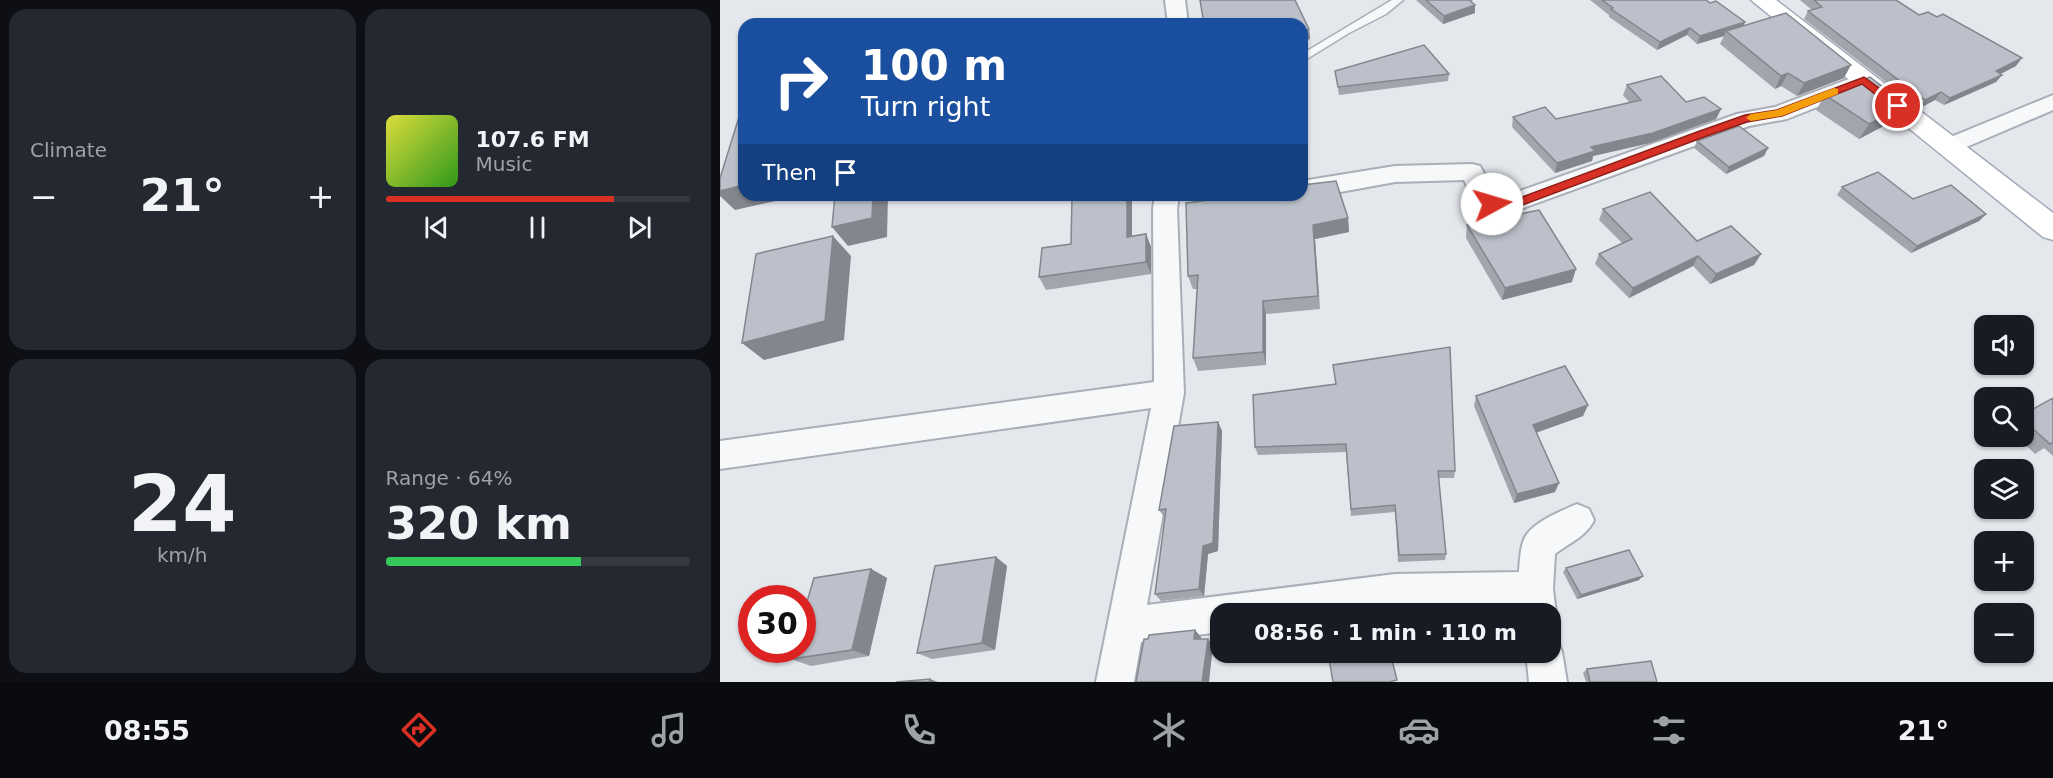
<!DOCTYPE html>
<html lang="en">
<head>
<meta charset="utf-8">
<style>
	body { margin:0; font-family:"DejaVu Sans",sans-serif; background:#242831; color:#f1f3f6; height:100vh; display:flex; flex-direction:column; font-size:22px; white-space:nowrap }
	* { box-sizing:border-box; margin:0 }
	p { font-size:20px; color:#9ea1a6 }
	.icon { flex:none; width:33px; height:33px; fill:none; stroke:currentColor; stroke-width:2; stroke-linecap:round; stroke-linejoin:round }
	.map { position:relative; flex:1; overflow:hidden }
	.details { display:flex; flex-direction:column; gap:9px; padding:9px; background:#0d0f14; width:720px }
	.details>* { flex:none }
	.guide { position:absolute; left:18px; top:18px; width:570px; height:183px; border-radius:18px; box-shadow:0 2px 4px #0004; background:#1a4fa0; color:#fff; overflow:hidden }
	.fabs { position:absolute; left:1254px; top:315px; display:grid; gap:12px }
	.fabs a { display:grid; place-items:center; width:60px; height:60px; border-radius:12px; background:#171b24; box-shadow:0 2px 4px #0004; font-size:30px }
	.speed { position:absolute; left:18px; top:585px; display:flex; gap:12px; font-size:30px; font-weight:700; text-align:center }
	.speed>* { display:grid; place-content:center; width:78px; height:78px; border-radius:50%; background:#171b24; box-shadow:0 2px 4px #0004; line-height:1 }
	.speed .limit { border:9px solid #d22; background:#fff; color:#111 }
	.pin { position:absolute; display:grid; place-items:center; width:51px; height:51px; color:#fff; margin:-26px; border:3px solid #fff; border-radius:50%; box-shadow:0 2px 6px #0007 }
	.me { position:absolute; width:66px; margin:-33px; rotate:84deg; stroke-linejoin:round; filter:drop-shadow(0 0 4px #0008) }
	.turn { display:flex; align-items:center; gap:21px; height:126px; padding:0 24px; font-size:27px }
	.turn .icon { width:78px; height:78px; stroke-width:2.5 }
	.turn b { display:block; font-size:42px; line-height:51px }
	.then { display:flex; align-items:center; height:57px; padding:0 24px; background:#0003; gap:12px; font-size:22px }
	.big { font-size:45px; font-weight:800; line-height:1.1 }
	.details .card { flex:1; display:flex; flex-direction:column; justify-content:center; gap:9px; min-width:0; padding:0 21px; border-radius:18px; background:#242831 }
	.details .dial { align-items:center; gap:0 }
	.dial b { font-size:78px; line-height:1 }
	.song { display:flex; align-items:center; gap:18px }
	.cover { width:72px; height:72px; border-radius:9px; background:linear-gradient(135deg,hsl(60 70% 55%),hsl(110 70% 35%)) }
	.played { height:6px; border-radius:3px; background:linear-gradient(90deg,#d93025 75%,#363941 75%) }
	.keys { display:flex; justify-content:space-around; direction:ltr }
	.heat { display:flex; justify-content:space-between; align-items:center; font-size:33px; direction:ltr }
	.charge { height:9px; border-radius:4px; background:linear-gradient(90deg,#34c759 64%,#363941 0) }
	.details .tiles { flex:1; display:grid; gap:9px; grid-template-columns:repeat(2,1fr) }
	.trip { position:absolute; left:490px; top:603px; width:351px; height:60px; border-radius:18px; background:#171b24; box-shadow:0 2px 4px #0004; font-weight:800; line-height:60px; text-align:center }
	.tab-bar { display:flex; height:96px; justify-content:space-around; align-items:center; background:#090b0e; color:#9ea1a6 }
	.tab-bar .icon { width:42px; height:42px }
	.tab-bar .active { color:#d93025 }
	.tab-bar b { font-size:27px; color:#f1f3f6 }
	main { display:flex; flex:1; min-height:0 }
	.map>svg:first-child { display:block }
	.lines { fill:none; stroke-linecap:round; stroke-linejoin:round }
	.service-casing { stroke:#a9aeb7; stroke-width:3 }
	.minor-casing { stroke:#a9aeb7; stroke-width:4 }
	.primary-casing { stroke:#a3abb8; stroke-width:3 }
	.service { fill:#f7f8fa; fill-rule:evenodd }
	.minor { fill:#f7f8fa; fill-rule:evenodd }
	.primary { fill:#fff; fill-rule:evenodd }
	.wall { fill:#a1a5ae }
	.shaded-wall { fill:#83868d }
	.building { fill:#bbc0ca; stroke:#83868d; stroke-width:1.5 }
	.route { fill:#d93025; stroke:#8d1f18; stroke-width:1.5 }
	.slow { fill:#f59e0b }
</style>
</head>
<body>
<main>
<section class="details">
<div class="tiles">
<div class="card"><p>Climate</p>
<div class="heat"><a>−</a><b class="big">21°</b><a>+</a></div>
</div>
<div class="card">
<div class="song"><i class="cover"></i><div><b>107.6 FM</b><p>Music</p></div></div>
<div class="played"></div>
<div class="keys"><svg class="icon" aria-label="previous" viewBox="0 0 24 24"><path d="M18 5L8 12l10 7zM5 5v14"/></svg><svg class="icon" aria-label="pause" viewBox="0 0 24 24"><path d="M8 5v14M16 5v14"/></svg><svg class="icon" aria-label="next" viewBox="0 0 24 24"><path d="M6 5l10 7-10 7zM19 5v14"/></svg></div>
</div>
<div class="card dial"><b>24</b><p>km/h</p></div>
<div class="card"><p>Range · 64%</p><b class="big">320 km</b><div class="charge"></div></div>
</div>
</section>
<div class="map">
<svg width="1333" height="682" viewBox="0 0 1333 682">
	<rect width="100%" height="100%" fill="#e4e7ec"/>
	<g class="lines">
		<!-- service casing -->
		<g class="service-casing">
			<path id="service" d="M672 0H683L666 14 629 33 582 62V54Z"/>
		</g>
		<!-- minor casing -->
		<g class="minor-casing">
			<path id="minor" d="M445 0H465L468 24H448Z
				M1142 74 1150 76 1153 81 1150 86 1067 119 1029 126 784 215C762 209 753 200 744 180L675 182 582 199 573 195H582V181L675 166 752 164 760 166 772 188 783 197 1017 114 1055 107Z
				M1333 95V110L1237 151 1229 154 1221 151 1217 146 1221 141Z
				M435 195H459L457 209 464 393 427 605 675 574 799 572C800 560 800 544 807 534 818 520 841 511 857 504L869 509 874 520C867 536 849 543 835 554L833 589 836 614 831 626V614H800L799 607 675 610 646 614H501V632L421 642 414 682H376L431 408 0 469V441L434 382 433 209Z
				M831 636 837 639 842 652 847 682H809L806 652H831Z"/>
		</g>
		<!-- primary casing -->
		<g class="primary-casing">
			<path id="primary" d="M1031 0H1056L1333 213V240L1323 237Z"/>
		</g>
		<!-- service -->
		<use href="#service" class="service"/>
		<!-- minor -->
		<use href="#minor" class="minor"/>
		<!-- primary -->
		<use href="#primary" class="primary"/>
	</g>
	<!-- wall -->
	<path class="wall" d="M696 0H754L751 1 755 13 723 24Z
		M870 0H986L1024 26 1124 78 1077 96 1061 86 1055 89 1000 44 1004 36 977 44 967 35 937 50 889 17V15Z
		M1080 0H1176L1199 15 1296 66 1281 74 1282 75 1276 82 1224 105 1215 100 1200 108 1084 19 1088 11 1092 10Z
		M615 71 729 74 728 81 619 95Z
		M582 81 585 89 586 99 582 100Z
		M907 85 966 102 1001 109 996 119 930 143 873 156 872 161 835 173 792 127 793 117 836 119 910 103 903 95Z
		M1105 95 1186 105 1175 120 1139 139 1096 110Z
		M977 141 1048 148 1044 156 1006 174 974 148Z
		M1122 187 1193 199 1266 214 1259 221 1191 253 1117 195Z
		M367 195H412V236L426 234 431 247V274L326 290 319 277 351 244Z
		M883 209 977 241 1041 254 1034 265 990 284 973 266 909 298 875 264 879 254 902 243 879 220Z
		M628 218 629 232 595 239 600 309 546 314V365L478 371 473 358 477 289H473L468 276Z
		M747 225 852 282 782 300 746 238Z
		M613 365 735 471 734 478H718L726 554 725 560 678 562 675 512 631 516 626 452 538 455 535 447 616 384Z
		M756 396 868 405 863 416 816 432 835 492 794 503 754 406Z
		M1333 398V456L1324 448 1315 454 1296 436H1304V414Z
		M498 422 502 431 498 551 488 554 484 596 441 601 435 594 445 518 439 510Z
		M276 557 287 566 275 650 212 659 197 653Z
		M846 568 919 580 857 599 843 572Z
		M151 569 167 578 149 656 91 666 71 659Z
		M867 669 937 682H866L863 673Z"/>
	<!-- shaded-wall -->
	<path class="shaded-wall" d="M755 5V13L723 24 724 16Z
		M1025 22 1022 30 1006 31 1004 36 977 44 980 36Z
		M970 28 967 35 937 50 940 42Z
		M589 29 590 39 582 42V32Z
		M1302 58 1296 66 1270 79 1276 71Z
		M1131 65 1124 78 1077 96 1084 83Z
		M1068 73 1061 86 1055 89 1061 76Z
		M1282 75 1276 82 1224 105 1230 98Z
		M1221 92 1215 100 1200 108 1205 100Z
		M1186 105 1175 120 1139 139 1149 124Z
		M1001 109 996 119 930 143 873 156 872 161 835 173 837 163 871 147Z
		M1048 148 1044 156 1006 174 1009 167Z
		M24 185V195H82L15 210 0 196V191Z
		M153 195H168L167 237 128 246 112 227Z
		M407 195H412V249L407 237Z
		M1266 214 1259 221 1191 253 1197 246Z
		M628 218 629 232 595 239 600 309 593 225Z
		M426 234 431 247V274L426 262Z
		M113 236 131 256 124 340 44 360 22 343Z
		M1041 254 1034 265 990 284 996 274Z
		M978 256 973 266 909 298 913 288Z
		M856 269 852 282 782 300 785 288Z
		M543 301 546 314V365L543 352Z
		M868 405 863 416 810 435 813 425Z
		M498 422 502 431 498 551 488 554 484 596 479 589 483 546Z
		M839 483 835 492 794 503 797 494Z
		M276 557 287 566 275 650 262 643Z
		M151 569 167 578 149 656 132 650Z
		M923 576 919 580 857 599 861 595Z
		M475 630 481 637 480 646 474 639Z
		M488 639 493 646 489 682H482Z
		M210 679 218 682H209Z"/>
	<!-- building -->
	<path class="building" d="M480 0H575L589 29 582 32V24H484Z
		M706 0H749L755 5 724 16Z
		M882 0H986L990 3 996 1 1025 22 980 36 970 28 940 42 891 9 893 8Z
		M1094 0H1176L1199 15 1208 12 1217 17 1223 14 1302 58 1276 71 1282 75 1230 98 1221 92 1205 100 1088 11 1102 7Z
		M1066 13 1131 65 1084 83 1068 73 1061 76 1006 31Z
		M704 45 729 74 618 87 615 71Z
		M941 76 966 102 984 97 1001 109 933 133 871 147 875 151 837 163 793 117 825 107 836 119 921 100 907 85Z
		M1150 77 1186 105 1149 124 1105 95Z
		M582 81 585 89H582Z
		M24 101V185L0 191V178Z
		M1019 126 1048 148 1009 167 977 141Z
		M1158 172 1193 199 1231 185 1266 214 1197 246 1122 187Z
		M616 181 628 218 593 225 598 296 543 301V352L473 358 478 275 468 276 466 203 530 195H582V185Z
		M930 192 977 241 1011 226 1041 254 996 274 978 256 913 288 879 254 912 239 883 209Z
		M115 195H153L152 218 112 227Z
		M367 195H407V237L426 234V262L319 277 322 248 351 244 352 197Z
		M819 210 856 269 785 288 747 225Z
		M113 236 105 321 22 343 36 254Z
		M730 347 735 471H718L726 554 679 555 675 505 631 509 626 444 535 447 533 395 616 384 613 365Z
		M845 366 868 405 813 425 839 483 797 494 756 396Z
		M1333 398V442L1330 444 1304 421V414Z
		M498 422 493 543 483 546 479 589 435 594 446 509 439 510 454 426Z
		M909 550 923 576 861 595 846 568Z
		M276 557 262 643 197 653 215 566Z
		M151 569 132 650 71 659 74 650H82V618L94 578Z
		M659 607 661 614H612L632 608Z
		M475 630 474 639H488L482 682H416L424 639H428L429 635Z
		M608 652H670L677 680 669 682H613Z
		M931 661 937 682H870L867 669Z
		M210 679 209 682H176Z"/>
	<!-- route -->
	<path class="route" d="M1144 77 1181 104V109H1174L1142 84 1062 116 1027 122 984 137 800 206 784 210 768 207 766 204 772 200 784 202 794 200 977 132 1025 115 1057 110Z"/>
	<!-- slow -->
	<path class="slow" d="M1114 88 1118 89V94L1062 116 1031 121 1026 118 1031 114 1057 110Z"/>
</svg>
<div class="fabs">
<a><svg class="icon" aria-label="sound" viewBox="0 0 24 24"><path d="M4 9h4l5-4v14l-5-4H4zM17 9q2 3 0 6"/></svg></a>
<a><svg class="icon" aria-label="search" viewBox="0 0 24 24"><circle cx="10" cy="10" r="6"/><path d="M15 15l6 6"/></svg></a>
<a><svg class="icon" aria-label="layers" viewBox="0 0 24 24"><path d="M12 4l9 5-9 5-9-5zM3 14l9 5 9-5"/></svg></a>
<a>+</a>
<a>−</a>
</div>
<div class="speed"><div class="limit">30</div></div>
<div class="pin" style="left:1178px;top:106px;background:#d93025"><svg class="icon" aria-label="arrive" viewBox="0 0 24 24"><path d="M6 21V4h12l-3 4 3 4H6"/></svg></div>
<svg class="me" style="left:772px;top:204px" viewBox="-20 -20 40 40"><circle r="19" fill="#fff"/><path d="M0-13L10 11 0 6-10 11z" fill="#d93025"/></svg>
<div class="trip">08:56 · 1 min · 110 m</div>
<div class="guide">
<div class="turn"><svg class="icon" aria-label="right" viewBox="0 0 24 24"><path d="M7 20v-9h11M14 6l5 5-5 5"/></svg><div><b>100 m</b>Turn right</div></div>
<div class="then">Then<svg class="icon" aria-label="arrive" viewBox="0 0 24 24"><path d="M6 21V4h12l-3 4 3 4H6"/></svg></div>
</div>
</div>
</main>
<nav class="tab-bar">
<b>08:55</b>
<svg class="icon active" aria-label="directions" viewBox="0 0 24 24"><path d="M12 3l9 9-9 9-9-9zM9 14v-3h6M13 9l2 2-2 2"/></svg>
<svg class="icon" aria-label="music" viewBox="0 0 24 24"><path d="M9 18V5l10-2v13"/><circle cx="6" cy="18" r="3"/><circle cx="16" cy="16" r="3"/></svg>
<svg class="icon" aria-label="phone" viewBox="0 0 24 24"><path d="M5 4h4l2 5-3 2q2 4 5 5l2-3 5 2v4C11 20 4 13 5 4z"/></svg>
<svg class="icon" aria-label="climate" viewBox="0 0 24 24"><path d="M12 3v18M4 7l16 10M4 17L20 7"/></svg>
<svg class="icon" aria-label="car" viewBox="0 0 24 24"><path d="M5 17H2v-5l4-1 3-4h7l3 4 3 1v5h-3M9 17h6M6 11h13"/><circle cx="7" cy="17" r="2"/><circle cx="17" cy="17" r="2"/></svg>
<svg class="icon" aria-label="filters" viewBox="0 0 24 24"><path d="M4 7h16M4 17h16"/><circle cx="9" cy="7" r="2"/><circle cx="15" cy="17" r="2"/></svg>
<b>21°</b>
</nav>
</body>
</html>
